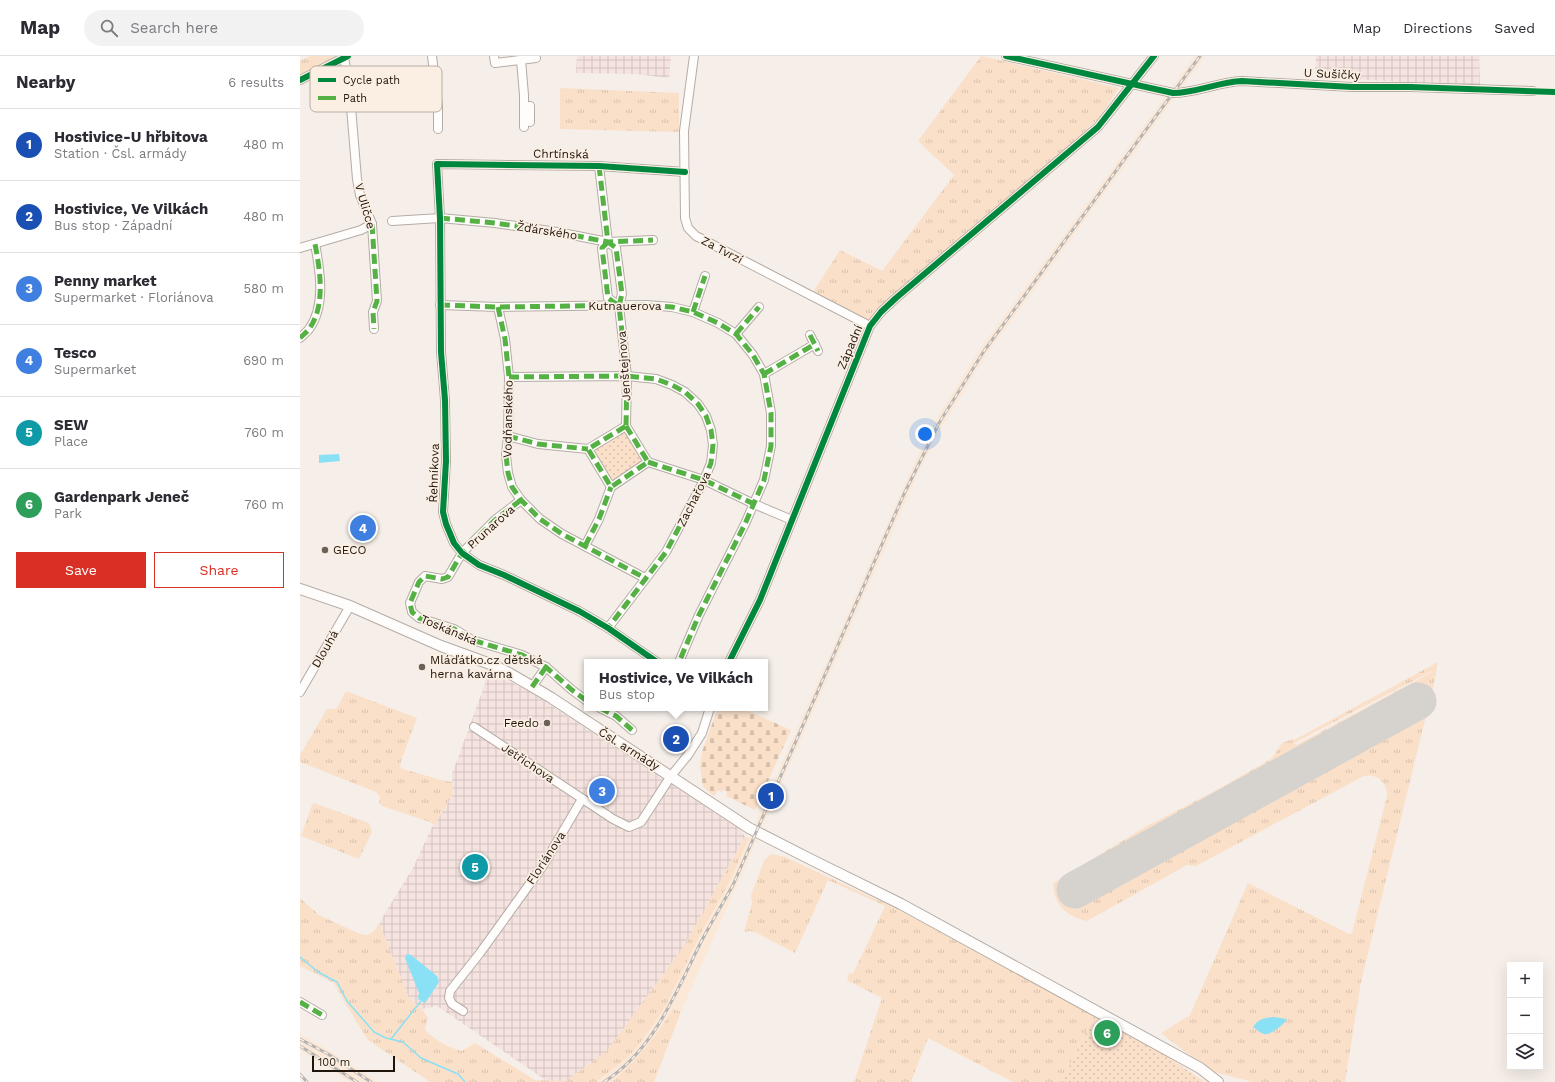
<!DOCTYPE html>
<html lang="en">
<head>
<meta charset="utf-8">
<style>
  :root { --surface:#fff; --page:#f2f2f3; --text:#2b2b33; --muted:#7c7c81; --line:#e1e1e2; --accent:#d93025 }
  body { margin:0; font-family:"Work Sans",sans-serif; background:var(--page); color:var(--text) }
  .controls { position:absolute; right:12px; bottom:12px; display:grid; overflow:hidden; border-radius:0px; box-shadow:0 4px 16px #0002 }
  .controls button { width:36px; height:36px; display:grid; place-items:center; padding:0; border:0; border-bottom:1px solid var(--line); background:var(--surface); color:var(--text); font:20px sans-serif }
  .scale { position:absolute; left:12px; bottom:10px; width:83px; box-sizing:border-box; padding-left:4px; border:2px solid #1f150b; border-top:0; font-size:11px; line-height:14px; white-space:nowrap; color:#1f150b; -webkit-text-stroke:3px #fbefe4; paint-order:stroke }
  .you { position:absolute; left:625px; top:378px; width:14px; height:14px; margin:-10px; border:3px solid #fff; border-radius:50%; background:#1a73e8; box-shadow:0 0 0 6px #1a73e833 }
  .badge { display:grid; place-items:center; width:26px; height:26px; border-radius:50%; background:var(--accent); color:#fff; font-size:13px; font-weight:700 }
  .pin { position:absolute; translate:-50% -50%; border:2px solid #fff; box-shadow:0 1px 4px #0006 }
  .popup { position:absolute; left:284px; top:603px; width:184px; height:52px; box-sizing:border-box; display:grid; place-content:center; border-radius:0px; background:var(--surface); filter:drop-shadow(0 1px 3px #0005); font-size:13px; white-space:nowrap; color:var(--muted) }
  .popup b { font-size:15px; color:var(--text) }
  .popup::after { content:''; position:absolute; left:50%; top:100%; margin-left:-8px; border:8px solid transparent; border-top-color:var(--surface) }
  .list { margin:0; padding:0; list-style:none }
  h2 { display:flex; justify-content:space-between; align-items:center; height:52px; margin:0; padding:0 16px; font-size:17px }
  h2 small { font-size:13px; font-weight:400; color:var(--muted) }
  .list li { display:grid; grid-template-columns:26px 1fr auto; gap:12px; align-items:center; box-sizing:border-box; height:72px; padding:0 16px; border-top:1px solid var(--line) }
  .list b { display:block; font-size:15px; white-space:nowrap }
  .list p { margin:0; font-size:13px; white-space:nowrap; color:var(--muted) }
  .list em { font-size:13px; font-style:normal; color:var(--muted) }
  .actions { display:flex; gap:8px; padding:12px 16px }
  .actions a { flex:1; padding:9px 0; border:1px solid var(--accent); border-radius:0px; text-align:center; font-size:14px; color:var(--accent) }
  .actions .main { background:var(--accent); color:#fff }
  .icon { flex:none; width:22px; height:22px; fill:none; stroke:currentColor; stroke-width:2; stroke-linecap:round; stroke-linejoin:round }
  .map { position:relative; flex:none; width:1255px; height:1026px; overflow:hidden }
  header { display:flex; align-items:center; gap:24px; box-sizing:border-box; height:56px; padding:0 20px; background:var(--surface); border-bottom:1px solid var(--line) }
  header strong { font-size:19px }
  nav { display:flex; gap:22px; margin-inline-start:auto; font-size:14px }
  .search { width:280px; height:36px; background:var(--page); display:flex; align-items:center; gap:10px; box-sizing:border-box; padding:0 14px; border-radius:22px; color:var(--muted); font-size:15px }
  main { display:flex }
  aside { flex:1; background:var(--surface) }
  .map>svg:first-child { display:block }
</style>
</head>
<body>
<header>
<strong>Map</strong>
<div class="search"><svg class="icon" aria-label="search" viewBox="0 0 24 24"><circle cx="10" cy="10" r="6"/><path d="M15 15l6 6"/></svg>Search here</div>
<nav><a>Map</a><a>Directions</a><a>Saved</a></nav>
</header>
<main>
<aside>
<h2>Nearby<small>6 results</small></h2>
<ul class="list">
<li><span class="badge" style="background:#1a4fb4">1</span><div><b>Hostivice-U hřbitova</b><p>Station · Čsl. armády</p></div><em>480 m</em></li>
<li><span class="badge" style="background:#1a4fb4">2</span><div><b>Hostivice, Ve Vilkách</b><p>Bus stop · Západní</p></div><em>480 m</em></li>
<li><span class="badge" style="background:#3f7fe0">3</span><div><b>Penny market</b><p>Supermarket · Floriánova</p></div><em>580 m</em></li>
<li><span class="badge" style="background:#3f7fe0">4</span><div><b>Tesco</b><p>Supermarket</p></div><em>690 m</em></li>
<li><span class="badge" style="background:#0f9aa8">5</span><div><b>SEW</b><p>Place</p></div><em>760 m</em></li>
<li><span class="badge" style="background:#2e9e5b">6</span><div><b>Gardenpark Jeneč</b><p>Park</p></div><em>760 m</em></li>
</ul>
<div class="actions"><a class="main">Save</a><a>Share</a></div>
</aside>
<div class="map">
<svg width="1255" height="1026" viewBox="0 0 1255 1026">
  <defs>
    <pattern id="industrial-grid" width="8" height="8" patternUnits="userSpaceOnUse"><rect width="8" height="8" fill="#f5e3e0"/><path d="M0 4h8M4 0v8" fill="none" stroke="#d2c2bf"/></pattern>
    <pattern id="grass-tufts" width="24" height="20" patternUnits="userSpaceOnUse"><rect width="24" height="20" fill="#fae0c9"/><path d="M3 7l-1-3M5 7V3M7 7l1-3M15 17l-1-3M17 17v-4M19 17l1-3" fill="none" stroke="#d6bfab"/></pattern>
    <pattern id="cemetery-stones" width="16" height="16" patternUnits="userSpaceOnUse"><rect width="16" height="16" fill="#fae0c9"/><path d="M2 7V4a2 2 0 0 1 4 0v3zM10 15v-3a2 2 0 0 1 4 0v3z" fill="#d6bfab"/></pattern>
    <pattern id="park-dots" width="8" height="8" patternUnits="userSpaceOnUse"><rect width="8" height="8" fill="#fae0c9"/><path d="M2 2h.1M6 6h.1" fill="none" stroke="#d6bfab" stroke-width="1.8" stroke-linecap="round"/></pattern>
  </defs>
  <rect width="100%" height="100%" fill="#f6efe9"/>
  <!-- built -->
  <g fill="#fbe8d7">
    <polygon points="895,0 905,0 687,298 643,369 619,415 381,956 374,953 354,983 343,997 321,1018 311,1026 296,1026 328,1001 337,991 356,965 366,949 401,877 429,827 612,412 635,365 680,293"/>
    <polygon points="0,978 30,995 78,1026 50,1026 0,994"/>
  </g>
  <!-- industrial -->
  <g fill="url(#industrial-grid)">
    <polygon points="277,0 371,0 369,22 335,18 276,17"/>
    <polygon points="1016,0 1179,0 1180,30 1015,21"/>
    <polygon points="185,618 205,623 232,637 441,774 445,781 384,890 307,995 266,1025 247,1025 137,950 122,953 109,942 79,867 113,812 131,773 153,739 152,718 185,628"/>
  </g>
  <!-- grass -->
  <g fill="url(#grass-tufts)" fill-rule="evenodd">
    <polygon points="10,0 36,0 0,19 0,5"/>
    <polygon points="681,0 819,32 799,62 770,90 584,248 569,265 513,236 540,194 582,215 654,119 618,85"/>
    <polygon points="260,32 379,37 379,76 260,73"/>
    <path d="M1138 606 1135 623 1061 926 1045 1026H953L910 1015 861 977 890 959 948 827 1049 878 1052 877 1087 740C1088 727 1077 717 1064 720L896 810 887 809 787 865C767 861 753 848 753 827L845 771 911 737 971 703 983 686 996 683ZM1132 615V616L996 689 994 687Z"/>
    <polygon points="46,635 117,662 101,705 100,711 103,713 141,724 152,726 153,739 134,769 130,766 82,750 79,748 80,741 76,736 0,706 0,699 27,653 36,653"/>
    <polygon points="14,747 69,767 72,776 59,803 1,780 12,749"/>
    <path d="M445 781 449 782 429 827 401 877 366 949 356 965 337 991 328 1001 296 1026H130L68 984 48 952 34 927 0 910V842L19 859 60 878 68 879 74 875 79 867 109 942 121 952 128 961 125 974C135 984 149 992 162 995L175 987 235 1024 266 1025 307 995 384 890Z"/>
    <polygon points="471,798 485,801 593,851 795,959 761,1026 713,1026 628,982 611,1026 554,1026 582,942 548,925 547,923 549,917 553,918 585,850 528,824 495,897 455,876 450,875 444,876 452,847 451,839 465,803"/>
    <path d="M373 953 381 956 354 1026H311C337 1005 356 981 373 953Z"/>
  </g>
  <!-- cemetery -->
  <polygon fill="url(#cemetery-stones)" points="418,652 442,652 491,674 455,754 426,740 427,736 424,734 421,736 418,734 414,740 403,731 400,711 402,696"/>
  <!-- park -->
  <g fill="url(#park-dots)">
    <polygon points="324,376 327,378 344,406 316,424 310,422 294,395 296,392 321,377"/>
    <polygon points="795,959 859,995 905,1026 761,1026"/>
  </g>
  <!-- water -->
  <g fill="#8ae0f5">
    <polygon points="39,398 40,405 19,407 19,399"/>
    <polygon points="107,898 111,899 137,920 139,926 125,947 118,943 119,937 105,902"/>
    <path d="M974 961 987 963C985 968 969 980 964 978 960 977 956 973 953 971 959 962 965 962 974 961Z"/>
  </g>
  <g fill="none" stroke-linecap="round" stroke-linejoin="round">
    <!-- stream -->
    <g stroke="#8ae0f5" stroke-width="1.5">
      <polyline points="0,901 18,916 37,926 47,945 74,976 86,982 103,986 121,1002 158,1018 165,1026"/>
      <polyline points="91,983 121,945"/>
    </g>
    <!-- runway -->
    <polyline stroke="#d6d2ce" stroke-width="37" points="775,834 1118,645"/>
    <defs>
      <g id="minor">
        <polyline points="132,0 138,50 138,73"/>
        <polyline points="194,0 195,7 236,2"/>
        <polyline points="394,0 384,75 385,162 388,172 396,180 570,270"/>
        <path d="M706 0 873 37C896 37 918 26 942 25L1052 31H1110L1233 35"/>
        <polyline points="44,2 49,27 57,123 60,139 72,168 77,245 73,256 74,273"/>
        <polyline points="221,4 224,39 224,71"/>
        <polyline points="0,24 47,0"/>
        <polyline points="230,50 230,66"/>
        <polyline points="299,110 308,186 316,192 322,238 319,250 327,320 326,370"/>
        <polyline points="92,165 140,162 195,167 257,176 308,186 353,184"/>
        <polyline points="308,186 302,192 308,242 319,250"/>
        <polyline points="0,192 61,174 72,168"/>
        <polyline points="140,249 198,251 346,249 372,251 393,256 418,267 436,278 453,299 464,318 471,357 471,390 464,424 445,468 399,559 379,606"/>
        <polyline points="198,251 205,283 209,321 208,380 206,399 208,417 212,431 221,444 240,463 262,478 345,522"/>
        <polyline points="393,256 405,220"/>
        <polyline points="436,278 459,251"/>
        <polyline points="510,279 518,295"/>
        <path d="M0 282C3 279 7 276 9 273 26 250 20 214 15 188"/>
        <polyline points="464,318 515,288"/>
        <polyline points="209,321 327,320 356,323 372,329 385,336 398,348 406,360 411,374 413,389 411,407 404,424 366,496 308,572"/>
        <polygon points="326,370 348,406 311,431 288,393"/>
        <polyline points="208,380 238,388 288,393"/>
        <polyline points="348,406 404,424 454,448 492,464"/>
        <polyline points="221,444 195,464 162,497 148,521 142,523 125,520 119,526 110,547 112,556 119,562 154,573 172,584 222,599 246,611 272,634 287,645"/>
        <polyline points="285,490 299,463 311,431"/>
        <polyline points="357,606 308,572 279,555 204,519 179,509 162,497 154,487 146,468 143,456 146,405 145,344 141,296 140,162 137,108 299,110 385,116"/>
        <polyline points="429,606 460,544 570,270 581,256 596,242 798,71 854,0"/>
        <polyline points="232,631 246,611"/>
        <polyline points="0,636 50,550"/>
        <polyline points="300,652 316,660 332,674"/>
        <polyline points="174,671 313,763 329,771 341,766 371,720 388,699 402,677 410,652"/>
        <polyline points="0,946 22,959"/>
        <polyline points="163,955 152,948 149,942 150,935 180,897 244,808 282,743"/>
      </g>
      <polyline id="major" points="0,533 50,550 141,590 193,609 209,617 250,641 449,772 512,804 601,848 900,1012 918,1026"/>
    </defs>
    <!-- minor casing -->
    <use href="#minor" stroke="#b5aca5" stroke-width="10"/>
    <!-- major casing -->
    <use href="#major" stroke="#b5aca5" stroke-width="12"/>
    <!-- minor -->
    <use href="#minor" stroke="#fefdfc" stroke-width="8"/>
    <!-- major -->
    <use href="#major" stroke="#fefdfc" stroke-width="10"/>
    <defs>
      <g id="rail">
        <polyline points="0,983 28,998 71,1026"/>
        <polyline points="0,990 57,1026"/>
        <polyline points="0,1018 7,1026"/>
        <path d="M304 1026C354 994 375 938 400 888 410 868 422 849 433 829L604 438 639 367 684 295 900 0"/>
      </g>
    </defs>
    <!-- rail casing -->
    <use href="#rail" stroke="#b6b4b3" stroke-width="3"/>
    <!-- rail -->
    <use href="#rail" stroke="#fbefe4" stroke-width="1.5" stroke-dasharray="4.5" stroke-linecap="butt"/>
    <!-- quiet -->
    <g stroke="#55b144" stroke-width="5" stroke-dasharray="10 5" stroke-linecap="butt">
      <polyline points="299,110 308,186 316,192 322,238 319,250 327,320 326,370"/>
      <polyline points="140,162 195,167 257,176 308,186 353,184"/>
      <polyline points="72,168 77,245 73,256 74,273"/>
      <polyline points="308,186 302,192 308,242 319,250"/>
      <polyline points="140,249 198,251 346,249 372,251 393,256 418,267 436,278 453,299 464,318 471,357 471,390 464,424 445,468 399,559 379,606"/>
      <polyline points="198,251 205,283 209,321 208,380 206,399 208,417 212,431 221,444 240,463 262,478 345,522"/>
      <polyline points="393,256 405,220"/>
      <polyline points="436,278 459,251"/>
      <polyline points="510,279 518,295"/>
      <path d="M0 282C3 279 7 276 9 273 26 250 20 214 15 188"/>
      <polyline points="464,318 515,288"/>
      <polyline points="209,321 327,320 356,323 372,329 385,336 398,348 406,360 411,374 413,389 411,407 404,424 366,496 308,572"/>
      <polygon points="326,370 348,406 311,431 288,393"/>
      <polyline points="208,380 238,388 288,393"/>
      <polyline points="348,406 404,424 454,448"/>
      <polyline points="221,444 195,464 162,497 148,521 142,523 125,520 119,526 110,547 112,556 119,562 154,573 172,584 222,599 246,611 272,634 287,645"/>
      <polyline points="285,490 299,463 311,431"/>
      <polyline points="232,631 246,611"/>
      <polyline points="300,652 316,660 332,674"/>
      <polyline points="0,946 22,959"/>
    </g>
    <defs>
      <g id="cycleway">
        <path d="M706 0 873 37C896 37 918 26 942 25L1052 31H1110L1255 36"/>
        <polyline points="0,24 48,0"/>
        <polyline points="357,606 308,572 279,555 204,519 179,509 162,497 154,487 146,468 143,456 146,405 145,344 141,296 140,162 137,108 299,110 385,116"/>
        <polyline points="429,606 460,544 570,270 581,256 596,242 798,71 854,0"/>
      </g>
    </defs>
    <!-- cycleway casing -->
    <use href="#cycleway" stroke="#fbefe4" stroke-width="8"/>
    <!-- cycleway -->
    <use href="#cycleway" stroke="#00873e" stroke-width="6"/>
  </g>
  <!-- markers -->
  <g fill="#6a6159" stroke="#fbefe4" stroke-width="1.5">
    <circle cx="25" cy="494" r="4"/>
    <circle cx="122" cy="611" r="4"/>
    <circle cx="247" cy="667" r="4"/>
  </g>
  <g text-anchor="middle" stroke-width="3.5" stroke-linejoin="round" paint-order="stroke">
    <!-- street labels -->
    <g font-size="12" fill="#1f150b" stroke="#fbefe4">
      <text transform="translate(1032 18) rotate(3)" y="4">U Sušičky</text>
      <text transform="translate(261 98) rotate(1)" y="4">Chrtínská</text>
      <text transform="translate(65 150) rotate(74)" y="4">V Uličce</text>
      <text transform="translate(247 175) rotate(9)" y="4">Žďárského</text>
      <text transform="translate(422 194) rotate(28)" y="4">Za Tvrzí</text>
      <text x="325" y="254">Kutnauerova</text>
      <text transform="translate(550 291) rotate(-67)" y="4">Západní</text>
      <text transform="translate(324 310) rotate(-94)" y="4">Jenštejnova</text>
      <text transform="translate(208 363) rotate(-89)" y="4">Vodňanského</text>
      <text transform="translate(134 417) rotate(-88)" y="4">Řehníkova</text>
      <text transform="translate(394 443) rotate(-63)" y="4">Zachařova</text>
      <text transform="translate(191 471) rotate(-42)" y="4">Prunarova</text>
      <text transform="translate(149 574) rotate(23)" y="4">Toskánská</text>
      <text transform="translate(25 593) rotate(-60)" y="4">Dlouhá</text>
      <text transform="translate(329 693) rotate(32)" y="4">Čsl. armády</text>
      <text transform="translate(228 707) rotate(34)" y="4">Jetřichova</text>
      <text transform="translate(246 802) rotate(-57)" y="4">Floriánova</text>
    </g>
    <!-- poi labels -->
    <g font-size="12" fill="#1f150b" stroke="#fbefe4" text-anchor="start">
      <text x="33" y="498">GECO</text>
      <text x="130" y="608">Mláďátko.cz dětská<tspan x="130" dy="14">herna kavárna</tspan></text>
      <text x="239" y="671" text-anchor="end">Feedo</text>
    </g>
  </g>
  <!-- legend -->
  <rect x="10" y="10" width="132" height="46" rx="6" fill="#fbefe4" stroke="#b9aea3" stroke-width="1"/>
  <rect x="18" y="22" width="18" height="4" fill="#00873e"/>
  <rect x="18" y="40" width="18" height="4" fill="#55b144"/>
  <g font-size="11" fill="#1f150b">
    <text x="43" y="28">Cycle path</text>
    <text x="43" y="46">Path</text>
  </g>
</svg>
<div class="controls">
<button>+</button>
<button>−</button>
<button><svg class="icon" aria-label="layers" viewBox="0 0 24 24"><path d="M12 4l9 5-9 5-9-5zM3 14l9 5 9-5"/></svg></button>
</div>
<div class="scale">100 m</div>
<div class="you"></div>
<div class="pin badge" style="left:471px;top:740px;background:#1a4fb4">1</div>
<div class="pin badge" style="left:376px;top:683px;background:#1a4fb4">2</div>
<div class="popup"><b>Hostivice, Ve Vilkách</b>Bus stop</div>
<div class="pin badge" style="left:302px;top:735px;background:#3f7fe0">3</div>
<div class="pin badge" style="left:63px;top:472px;background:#3f7fe0">4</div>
<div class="pin badge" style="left:175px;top:811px;background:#0f9aa8">5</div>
<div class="pin badge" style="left:807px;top:977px;background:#2e9e5b">6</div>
</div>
</main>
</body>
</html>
